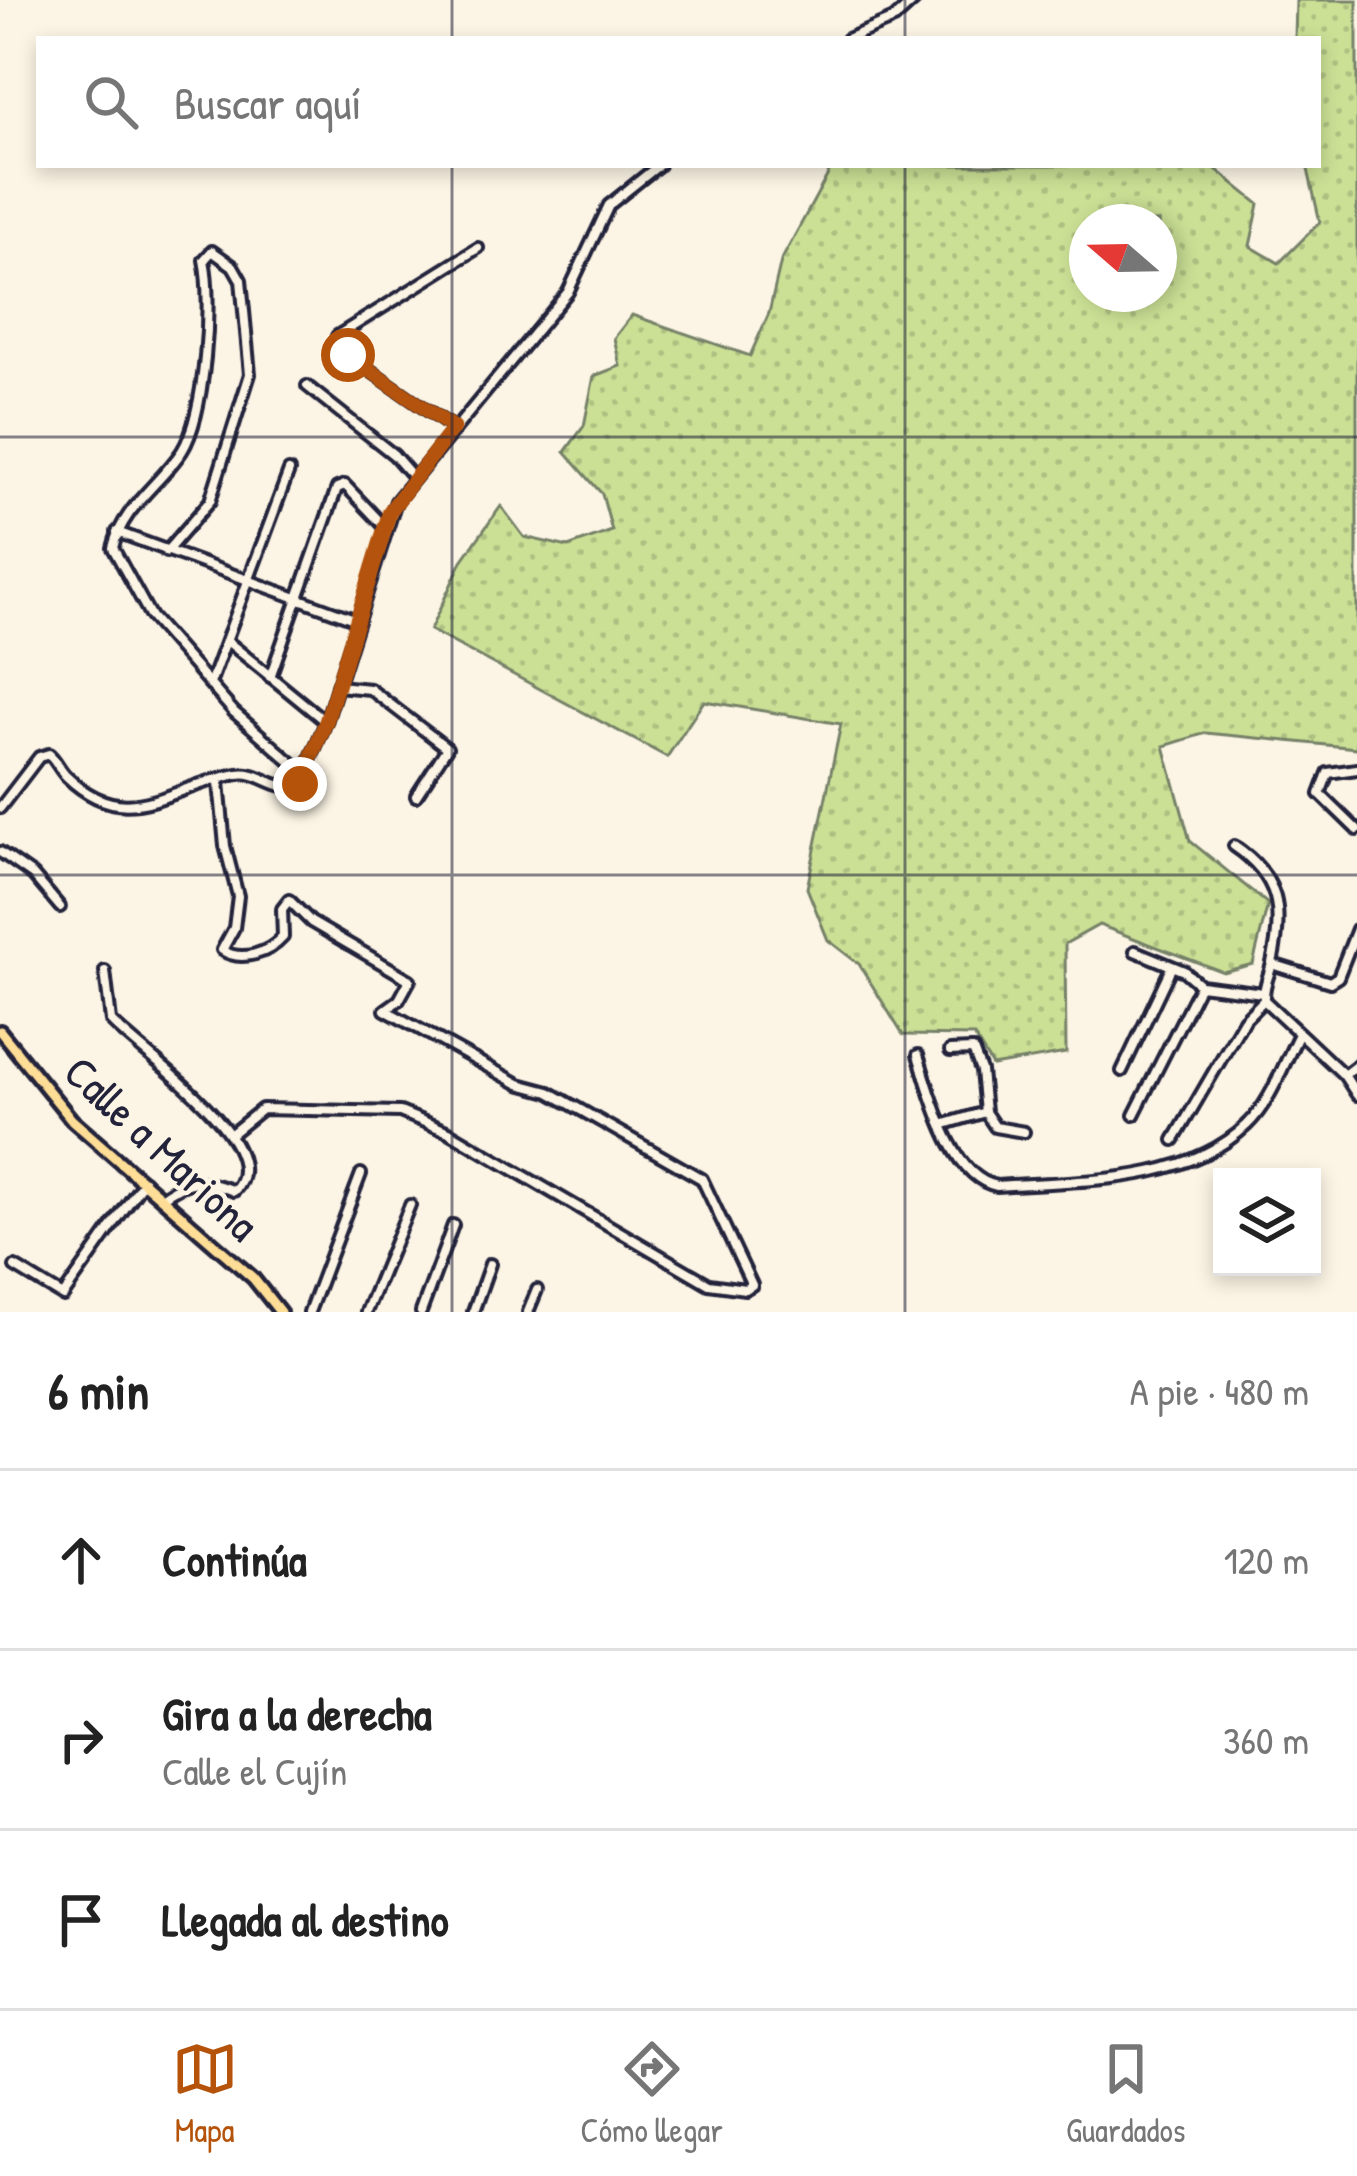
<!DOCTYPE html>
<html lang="es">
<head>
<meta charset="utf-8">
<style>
  :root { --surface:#fff; --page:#f6f6f6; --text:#222; --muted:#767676; --line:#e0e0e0; --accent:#b45309 }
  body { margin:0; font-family:"Patrick Hand",sans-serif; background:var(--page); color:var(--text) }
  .controls { position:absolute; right:36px; bottom:36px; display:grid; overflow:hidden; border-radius:0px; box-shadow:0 6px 18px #0003 }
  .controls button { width:108px; height:108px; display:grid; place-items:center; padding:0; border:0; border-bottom:3px solid var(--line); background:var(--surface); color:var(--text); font:60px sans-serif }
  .compass { position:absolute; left:1069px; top:204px; width:108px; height:108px; border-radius:50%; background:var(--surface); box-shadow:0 6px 18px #0003; rotate:290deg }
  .stop { position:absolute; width:36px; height:36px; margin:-27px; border:9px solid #b45309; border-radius:50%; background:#fff }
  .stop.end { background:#b45309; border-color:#fff; box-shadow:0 3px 12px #0008 }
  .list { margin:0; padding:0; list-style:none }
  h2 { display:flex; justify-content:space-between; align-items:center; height:156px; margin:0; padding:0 48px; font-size:51px }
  h2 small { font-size:39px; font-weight:400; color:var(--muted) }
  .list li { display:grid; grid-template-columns:78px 1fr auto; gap:36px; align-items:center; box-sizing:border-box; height:180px; padding:0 48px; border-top:3px solid var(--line) }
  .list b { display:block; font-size:45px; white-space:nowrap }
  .list p { margin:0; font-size:39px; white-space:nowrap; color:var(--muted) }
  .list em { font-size:39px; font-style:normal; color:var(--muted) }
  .icon { flex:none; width:66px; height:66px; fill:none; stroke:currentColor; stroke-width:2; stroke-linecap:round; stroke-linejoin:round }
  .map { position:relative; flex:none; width:1357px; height:1312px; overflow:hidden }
  .search { position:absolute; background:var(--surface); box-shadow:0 6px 18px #0003; left:36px; right:36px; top:36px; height:132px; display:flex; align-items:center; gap:30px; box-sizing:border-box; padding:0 42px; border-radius:0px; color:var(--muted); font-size:45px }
  .sheet { height:696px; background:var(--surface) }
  nav { display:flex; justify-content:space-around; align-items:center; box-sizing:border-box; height:168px; border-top:3px solid var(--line); background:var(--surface); font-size:33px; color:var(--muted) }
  nav a { display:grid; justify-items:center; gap:6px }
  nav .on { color:var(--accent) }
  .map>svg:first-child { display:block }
</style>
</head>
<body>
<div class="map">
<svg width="1357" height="1312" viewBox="0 0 1357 1312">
  <defs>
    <pattern id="grass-dots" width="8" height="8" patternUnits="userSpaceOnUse" patternTransform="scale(3)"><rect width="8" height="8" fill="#cbe095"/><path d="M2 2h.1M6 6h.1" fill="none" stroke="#aec081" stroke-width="1.8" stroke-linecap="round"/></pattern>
  </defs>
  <rect width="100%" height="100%" fill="#fcf5e5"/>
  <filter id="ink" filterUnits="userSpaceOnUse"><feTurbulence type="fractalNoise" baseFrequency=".00833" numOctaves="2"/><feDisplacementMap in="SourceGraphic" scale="24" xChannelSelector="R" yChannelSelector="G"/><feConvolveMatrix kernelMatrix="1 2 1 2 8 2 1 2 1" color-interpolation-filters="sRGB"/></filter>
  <g filter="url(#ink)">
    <!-- grass -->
    <path fill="url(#grass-dots)" stroke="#768168" stroke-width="3" fill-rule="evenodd" d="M1296 0H1357V748L1206 733 1164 746 1190 841 1268 904 1253 964 1223 972 1099 925 1065 944 1066 1053 992 1066 974 1036 903 1035 859 964 828 940 807 888 841 724 704 701 667 757 430 630 462 561 501 506 524 537 568 547 612 531 602 494 565 452 584 426 594 376 620 366 614 338 632 315 750 356 769 313 781 261 833 165H1211L1259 204 1250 246 1279 263 1320 222 1307 165H1318V39H1295ZM1087 222H1159V294H1087Z"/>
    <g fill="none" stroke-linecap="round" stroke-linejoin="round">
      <defs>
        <g id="minor">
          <polyline points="847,39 894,19 915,0"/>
          <polyline points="307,386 394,455 414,478"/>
          <polyline points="453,428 348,355 337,336 478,248"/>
          <polyline points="117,532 354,619"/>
          <path d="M166 552 210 501 250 374 241 280 233 266 212 251 204 260C213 301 205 415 182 451 160 484 122 508 113 548L151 617 234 712 306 775"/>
          <polyline points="227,641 326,722"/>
          <polyline points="270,677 337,488 345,485 385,527"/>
          <polyline points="211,681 289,471"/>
          <polyline points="337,686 370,689 447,748 416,796"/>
          <polyline points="1357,769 1328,773 1320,794 1357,830"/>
          <path d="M219 782 225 846 238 896 234 928 222 950C241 963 269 953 283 937L282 909 289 900 311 922 410 980 399 1000 385 1010 519 1084 549 1092 702 1179 752 1285 745 1289 709 1284 449 1132 400 1112 262 1109 231 1134"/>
          <path d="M0 808 39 757 49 754C56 760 59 769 66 776 128 836 170 785 238 774 261 770 276 794 300 784L326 722 396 501 568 292 609 205 659 165"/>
          <path d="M1234 846C1280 877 1284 910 1272 963 1269 977 1263 985 1264 1000L1344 1075 1357 1095"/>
          <polyline points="0,852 33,875 60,907"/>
          <polyline points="1135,951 1184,971 1200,985 1263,993"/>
          <polyline points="1272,964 1330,982 1338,977 1357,929"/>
          <path d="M105 971 111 1021C139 1052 280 1146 234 1191 203 1179 190 1177 163 1197"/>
          <polyline points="950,1051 973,1050 981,1071 985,1112"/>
          <path d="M918 1055C931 1094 950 1177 997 1186 1078 1180 1185 1185 1247 1125 1271 1102 1283 1065 1298 1036"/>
          <polyline points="1122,1071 1171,968"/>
          <polyline points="1344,1075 1357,1065"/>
          <polyline points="1134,1115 1200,985"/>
          <polyline points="945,1124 985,1112 995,1127 1024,1132"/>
          <polyline points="1174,1140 1244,1020 1264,1000"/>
          <polyline points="15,1267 63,1296 144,1181"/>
          <polyline points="309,1312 361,1174"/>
          <polyline points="366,1312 410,1205"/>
          <polyline points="421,1312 453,1225"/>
          <polyline points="473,1312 490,1264"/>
          <polyline points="528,1312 537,1290"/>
        </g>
        <polyline id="major" points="0,1031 72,1120 253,1278 280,1312"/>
      </defs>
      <!-- minor casing -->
      <use href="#minor" stroke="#22223b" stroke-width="16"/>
      <!-- major casing -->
      <use href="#major" stroke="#22223b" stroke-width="18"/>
      <!-- minor -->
      <use href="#minor" stroke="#fcf5e5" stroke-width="8"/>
      <!-- major -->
      <use href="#major" stroke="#fedd96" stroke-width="9"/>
    </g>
  </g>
  <g fill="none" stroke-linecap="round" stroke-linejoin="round" filter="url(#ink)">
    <!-- route -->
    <polyline stroke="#b45309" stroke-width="15" points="300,784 326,722 390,511 453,428 348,355"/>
  </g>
  <!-- grid -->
  <path fill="none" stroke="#22223b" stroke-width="3" stroke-opacity="0.55" d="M452 0V39M905 0V39M452 165V1312M905 165V1312M0 437H1357M0 875H1357"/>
  <g text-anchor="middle" stroke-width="9" stroke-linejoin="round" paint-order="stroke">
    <!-- street labels -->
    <g font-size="45" fill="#22223b" stroke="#fcf5e5">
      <text transform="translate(162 1148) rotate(43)" y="16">Calle a Mariona</text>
    </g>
  </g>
</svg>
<div class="controls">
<button><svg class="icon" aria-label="layers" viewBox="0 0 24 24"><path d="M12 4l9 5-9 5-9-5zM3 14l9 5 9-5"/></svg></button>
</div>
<svg class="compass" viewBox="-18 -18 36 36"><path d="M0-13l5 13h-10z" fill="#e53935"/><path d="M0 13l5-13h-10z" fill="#767676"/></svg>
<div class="stop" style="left:348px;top:355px"></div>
<div class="stop end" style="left:300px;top:784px"></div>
<div class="search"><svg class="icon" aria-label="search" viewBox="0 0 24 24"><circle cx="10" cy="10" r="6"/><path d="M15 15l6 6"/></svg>Buscar aquí</div>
</div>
<section class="sheet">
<h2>6 min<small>A pie · 480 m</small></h2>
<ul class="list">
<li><svg class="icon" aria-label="ahead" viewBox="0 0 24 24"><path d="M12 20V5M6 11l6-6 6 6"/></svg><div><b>Continúa</b></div><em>120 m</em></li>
<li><svg class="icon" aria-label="right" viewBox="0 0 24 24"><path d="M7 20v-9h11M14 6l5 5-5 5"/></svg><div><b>Gira a la derecha</b><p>Calle el Cujín</p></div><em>360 m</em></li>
<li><svg class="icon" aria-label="arrive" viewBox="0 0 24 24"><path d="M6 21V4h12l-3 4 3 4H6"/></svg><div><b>Llegada al destino</b></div></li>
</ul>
</section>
<nav>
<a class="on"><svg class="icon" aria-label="map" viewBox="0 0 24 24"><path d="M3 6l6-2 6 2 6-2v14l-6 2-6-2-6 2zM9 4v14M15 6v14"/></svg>Mapa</a>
<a><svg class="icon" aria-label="directions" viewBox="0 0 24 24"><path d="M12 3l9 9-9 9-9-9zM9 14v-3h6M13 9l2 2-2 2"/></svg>Cómo llegar</a>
<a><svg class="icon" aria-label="saved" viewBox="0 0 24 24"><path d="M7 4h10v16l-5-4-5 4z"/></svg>Guardados</a>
</nav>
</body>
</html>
